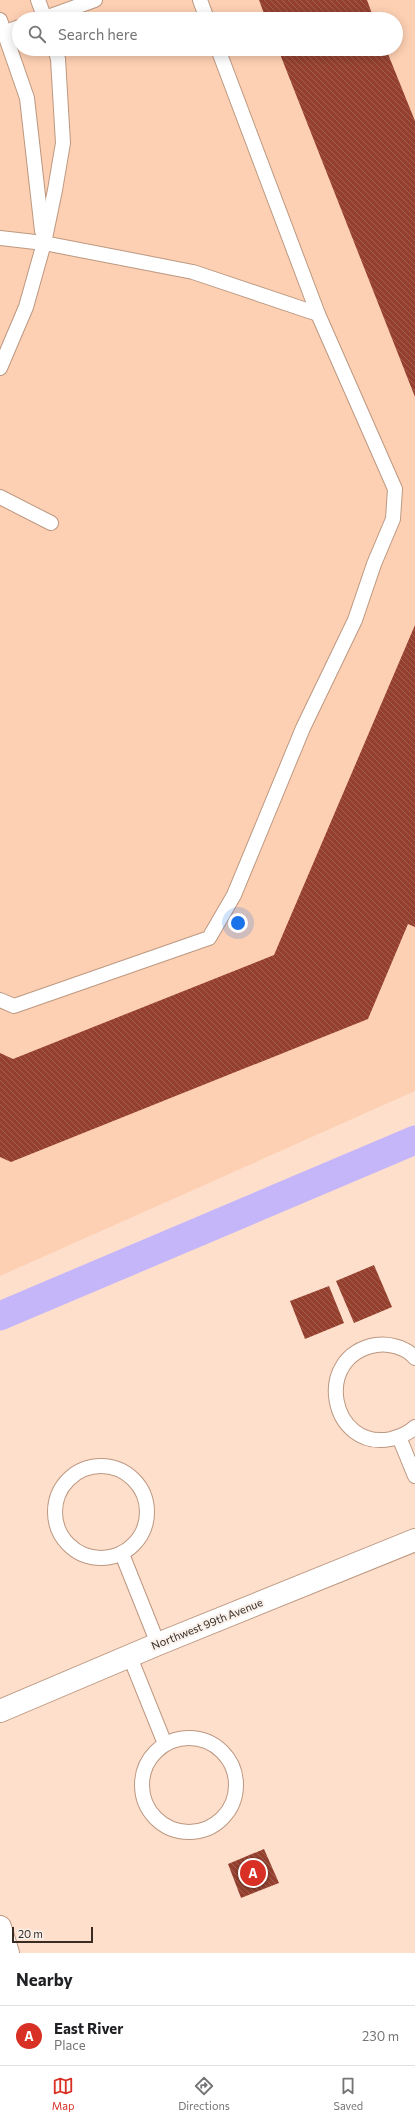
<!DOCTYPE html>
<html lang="en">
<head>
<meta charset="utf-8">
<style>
  :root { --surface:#fff; --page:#f6f6f6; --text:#202124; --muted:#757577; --line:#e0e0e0; --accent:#d93025 }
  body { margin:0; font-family:Commissioner,sans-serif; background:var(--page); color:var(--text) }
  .scale { position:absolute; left:12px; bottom:10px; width:81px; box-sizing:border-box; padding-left:4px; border:2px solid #392b22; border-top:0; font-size:11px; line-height:14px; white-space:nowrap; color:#392b22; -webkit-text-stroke:3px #f9f1ec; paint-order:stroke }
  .you { position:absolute; left:238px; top:923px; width:14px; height:14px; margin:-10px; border:3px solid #fff; border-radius:50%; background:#1a73e8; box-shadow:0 0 0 6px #1a73e833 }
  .badge { display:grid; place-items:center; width:26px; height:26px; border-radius:50%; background:var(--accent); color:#fff; font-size:13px; font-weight:700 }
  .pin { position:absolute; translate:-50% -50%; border:2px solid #fff; box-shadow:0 1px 4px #0006 }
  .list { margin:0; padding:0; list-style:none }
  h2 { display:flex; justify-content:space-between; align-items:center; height:52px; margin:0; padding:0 16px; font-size:17px }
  h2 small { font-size:13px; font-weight:400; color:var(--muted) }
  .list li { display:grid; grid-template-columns:26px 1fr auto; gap:12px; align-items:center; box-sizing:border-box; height:60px; padding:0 16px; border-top:1px solid var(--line) }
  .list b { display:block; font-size:15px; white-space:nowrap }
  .list p { margin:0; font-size:13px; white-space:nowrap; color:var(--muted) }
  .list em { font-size:13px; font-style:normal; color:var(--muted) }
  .icon { flex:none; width:22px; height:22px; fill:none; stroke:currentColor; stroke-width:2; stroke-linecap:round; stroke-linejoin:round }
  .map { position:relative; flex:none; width:415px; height:1953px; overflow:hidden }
  .search { position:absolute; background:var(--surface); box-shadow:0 2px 10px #0003; left:12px; right:12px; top:12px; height:44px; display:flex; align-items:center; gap:10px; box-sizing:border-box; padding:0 14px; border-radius:22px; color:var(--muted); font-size:15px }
  .sheet { height:112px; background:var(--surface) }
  nav { display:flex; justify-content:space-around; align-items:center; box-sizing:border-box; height:56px; border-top:1px solid var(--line); background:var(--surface); font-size:11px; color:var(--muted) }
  nav a { display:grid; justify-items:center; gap:2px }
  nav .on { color:var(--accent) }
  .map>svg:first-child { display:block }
</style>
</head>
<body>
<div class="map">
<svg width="415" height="1953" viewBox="0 0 415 1953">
  <defs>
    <pattern id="building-back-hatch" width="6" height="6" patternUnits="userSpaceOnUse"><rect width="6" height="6" fill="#95402e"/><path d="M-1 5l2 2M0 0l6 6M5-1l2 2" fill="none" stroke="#a16052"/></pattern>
  </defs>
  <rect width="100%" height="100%" fill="#fedfcc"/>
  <!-- built -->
  <path fill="#fdd0b3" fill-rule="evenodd" d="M0 0H415V1091L0 1276ZM19 19H396V49H19Z"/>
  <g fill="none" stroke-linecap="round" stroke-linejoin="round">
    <!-- canal -->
    <polyline stroke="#c4b6f9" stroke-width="29" points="0,1316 415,1140"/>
  </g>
  <!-- building -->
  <g fill="url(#building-back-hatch)">
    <polygon points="259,0 367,0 374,19 266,19"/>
    <polygon points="278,49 386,49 415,121 415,397"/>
    <polygon points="415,625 415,927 408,924 368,1019 11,1162 0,1157 0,1053 13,1059 274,955"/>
    <polygon points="374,1265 392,1307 354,1323 336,1281"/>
    <polygon points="329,1286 344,1323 305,1339 290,1301"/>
    <polygon points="264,1849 279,1883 241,1898 228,1864"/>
  </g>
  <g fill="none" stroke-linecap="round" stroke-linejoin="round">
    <defs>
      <g id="lane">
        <polyline points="38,0 45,19"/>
        <polyline points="200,0 207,19"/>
        <polyline points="42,19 95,0"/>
        <polyline points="0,20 27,98 42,231"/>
        <polyline points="5,32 19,27"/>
        <polyline points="218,49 318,314"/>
        <polyline points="0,238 44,243 193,272 318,314 395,489 393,519 374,564 355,620 303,728 234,895 209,938 14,1006 0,1000"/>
        <polyline points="0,368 26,307 44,243 55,190 63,143 58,59 55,49"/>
        <polyline points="0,497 51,523"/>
        <path d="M415 1358C406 1347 388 1343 376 1345 312 1356 330 1451 391 1439 399 1437 409 1433 415 1427"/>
        <polyline points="399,1437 415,1476"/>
        <circle cx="101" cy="1512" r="46"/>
        <polyline points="122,1554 158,1644"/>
        <polyline points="130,1657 165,1744"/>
        <circle cx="189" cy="1785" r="47"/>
      </g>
      <polyline id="street" points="0,1711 158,1644 415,1540"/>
      <polyline id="secondary" points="0,1927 8,1953"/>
    </defs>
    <!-- lane casing -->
    <use href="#lane" stroke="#bc9881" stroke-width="16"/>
    <!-- street casing -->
    <use href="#street" stroke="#bc9881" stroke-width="24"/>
    <!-- secondary casing -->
    <use href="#secondary" stroke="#bc9881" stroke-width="24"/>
    <!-- lane -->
    <use href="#lane" stroke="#fff" stroke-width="14"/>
    <!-- street -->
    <use href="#street" stroke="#fff" stroke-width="22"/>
    <!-- secondary -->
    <use href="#secondary" stroke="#fff" stroke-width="22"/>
  </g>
  <g text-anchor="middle" stroke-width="4" stroke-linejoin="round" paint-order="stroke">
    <!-- street labels -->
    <g font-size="11" fill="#392b22" stroke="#f9f1ec">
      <text transform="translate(207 1624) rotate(-22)" y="4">Northwest 99th Avenue</text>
    </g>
  </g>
</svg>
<div class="scale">20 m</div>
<div class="you"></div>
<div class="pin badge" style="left:253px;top:1873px">A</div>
<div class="search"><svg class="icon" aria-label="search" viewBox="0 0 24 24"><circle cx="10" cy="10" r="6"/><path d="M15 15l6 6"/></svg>Search here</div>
</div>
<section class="sheet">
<h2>Nearby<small></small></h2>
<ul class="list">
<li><span class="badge">A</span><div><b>East River</b><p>Place</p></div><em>230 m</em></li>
</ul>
</section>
<nav>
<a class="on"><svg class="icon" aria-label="map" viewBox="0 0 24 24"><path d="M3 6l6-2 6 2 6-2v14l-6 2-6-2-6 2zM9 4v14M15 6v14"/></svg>Map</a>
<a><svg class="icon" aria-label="directions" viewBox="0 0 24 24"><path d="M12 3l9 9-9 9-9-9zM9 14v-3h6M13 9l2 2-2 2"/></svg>Directions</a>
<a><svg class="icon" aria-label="saved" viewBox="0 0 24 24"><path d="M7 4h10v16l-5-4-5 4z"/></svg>Saved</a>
</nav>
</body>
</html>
